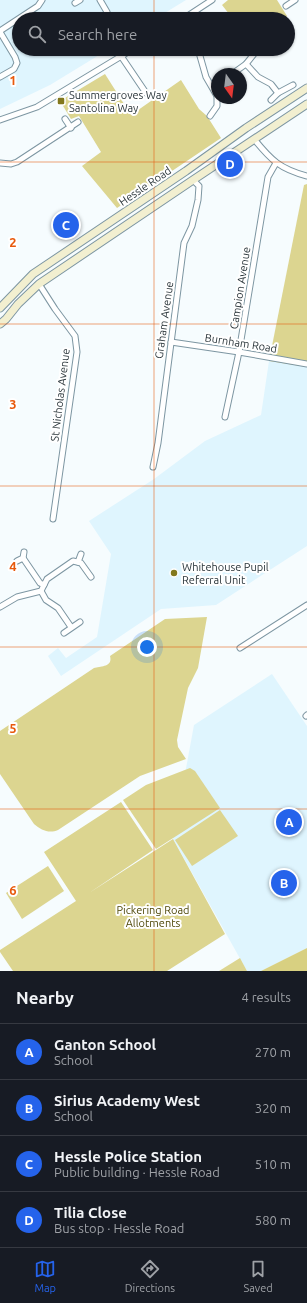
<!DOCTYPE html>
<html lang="en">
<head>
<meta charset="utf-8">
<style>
  :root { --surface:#171b24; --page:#20242c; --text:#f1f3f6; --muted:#9ea1a6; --line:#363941; --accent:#2563eb }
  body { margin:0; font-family:Ubuntu,sans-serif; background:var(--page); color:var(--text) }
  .compass { position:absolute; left:211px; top:68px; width:36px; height:36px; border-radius:50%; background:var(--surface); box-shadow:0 1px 3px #0004; rotate:166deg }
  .you { position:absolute; left:147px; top:647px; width:14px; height:14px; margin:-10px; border:3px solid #fff; border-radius:50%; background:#1a73e8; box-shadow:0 0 0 6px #1a73e833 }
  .badge { display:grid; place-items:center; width:26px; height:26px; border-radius:50%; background:var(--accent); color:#fff; font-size:13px; font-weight:700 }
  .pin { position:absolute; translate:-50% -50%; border:2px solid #fff; box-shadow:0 1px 4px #0006 }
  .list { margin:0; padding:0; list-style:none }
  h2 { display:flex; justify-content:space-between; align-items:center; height:52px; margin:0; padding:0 16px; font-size:17px }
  h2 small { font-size:13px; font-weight:400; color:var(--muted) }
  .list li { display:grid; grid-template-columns:26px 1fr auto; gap:12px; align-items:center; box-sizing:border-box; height:56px; padding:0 16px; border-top:1px solid var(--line) }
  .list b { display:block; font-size:15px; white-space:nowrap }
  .list p { margin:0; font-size:13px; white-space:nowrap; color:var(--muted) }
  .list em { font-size:13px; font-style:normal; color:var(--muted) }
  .icon { flex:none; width:22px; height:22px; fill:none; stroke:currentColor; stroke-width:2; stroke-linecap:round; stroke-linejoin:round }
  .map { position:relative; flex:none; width:307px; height:971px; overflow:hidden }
  .search { position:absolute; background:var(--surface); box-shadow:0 1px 3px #0004; left:12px; right:12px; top:12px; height:44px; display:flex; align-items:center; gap:10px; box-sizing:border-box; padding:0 14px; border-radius:22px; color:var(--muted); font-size:15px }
  .sheet { height:276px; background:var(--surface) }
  nav { display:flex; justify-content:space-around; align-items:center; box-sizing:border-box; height:56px; border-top:1px solid var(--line); background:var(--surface); font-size:11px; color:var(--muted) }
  nav a { display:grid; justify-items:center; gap:2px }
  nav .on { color:var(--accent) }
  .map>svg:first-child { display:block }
</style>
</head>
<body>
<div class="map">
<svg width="307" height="971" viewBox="0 0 307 971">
  <rect width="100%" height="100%" fill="#f6fcfe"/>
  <!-- built -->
  <g fill="#dff5fe">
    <polygon points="0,0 186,0 155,19 19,19 19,49 109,49 50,85 0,109"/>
    <polygon points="269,361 307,367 307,546 216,605 161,609 61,676 48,656 58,648 66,658 97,637 111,554 89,521 154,479 205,441 261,415"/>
    <polygon points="272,674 307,726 307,948 261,971 247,971 173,839 194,725"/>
  </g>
  <!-- green -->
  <g fill="#dcd590">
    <polygon points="228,0 277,0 287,16 284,19 233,19 222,5"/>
    <polygon points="105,74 131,115 181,80 199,109 207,116 221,138 117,208 82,166 101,152 79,116 71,119 60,101"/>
    <polygon points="307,184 307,367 269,361 304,185"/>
    <path d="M207 617 198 668 188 688 177 740 178 747 186 759 140 776 58 830C49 834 41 830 34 824L0 774V731L94 668C101 666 113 667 110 656L165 619Z"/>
    <polygon points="190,768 195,771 220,808 156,849 123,800 146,785"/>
    <polygon points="121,802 153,850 89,893 173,839 225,934 167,971 13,971 0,952 0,950 76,901 44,852"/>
    <polygon points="220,810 238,836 192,866 175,840"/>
    <polygon points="48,866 64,891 22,919 6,893"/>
    <polygon points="240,958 247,971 219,971"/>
  </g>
  <!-- forest -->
  <polygon fill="#d8d081" points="307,948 307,971 261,971"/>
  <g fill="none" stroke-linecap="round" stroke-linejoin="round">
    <defs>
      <g id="street">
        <polyline points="100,0 107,12"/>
        <polyline points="75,3 80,0"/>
        <polyline points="286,6 295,0"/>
        <polyline points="183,19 212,0"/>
        <polyline points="0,31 38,6 42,0"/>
        <polyline points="0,32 15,57 17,63 14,69 0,77"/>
        <polyline points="198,49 206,77 217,96"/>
        <polyline points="121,56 146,93"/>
        <polyline points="246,64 258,77 271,84 278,93"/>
        <polyline points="232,74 246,64 258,49"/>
        <polyline points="271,100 278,93 293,85"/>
        <polyline points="210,116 217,106 217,98"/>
        <polyline points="65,119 71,128"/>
        <polyline points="0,120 37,107 133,49"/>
        <path d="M254 139C271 160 280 169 307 176"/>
        <polyline points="0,163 11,164 17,162 78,122"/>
        <polyline points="39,284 55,309 75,336 77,352 53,519"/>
        <polyline points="171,342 239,352 307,364"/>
        <polyline points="225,417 239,352 268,177 276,163"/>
        <polyline points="153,467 158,443 184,243 192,226 198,200 199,186 193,180"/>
        <polyline points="23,558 40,583 44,585"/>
        <polyline points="17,561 23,558 24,552"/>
        <polyline points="78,562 81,554"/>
        <polyline points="41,591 46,600 58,608 71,627"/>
        <polyline points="0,607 17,597 41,591 47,579 73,561 81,563 91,577"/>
        <polyline points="64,633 80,622"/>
        <polyline points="240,648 307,605"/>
        <polyline points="306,716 307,715"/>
      </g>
      <g id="secondary">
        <polyline points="0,308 33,274 186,171 246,128 307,88"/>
        <polyline points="0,324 6,319 18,304 39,284 193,180 307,104"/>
      </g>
    </defs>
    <!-- street casing -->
    <use href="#street" stroke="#7d96a2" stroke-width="7"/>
    <!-- secondary casing -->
    <use href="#secondary" stroke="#7d96a2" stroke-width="9"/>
    <!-- street -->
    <use href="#street" stroke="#fff" stroke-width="5"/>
    <!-- secondary -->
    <use href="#secondary" stroke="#f2efd0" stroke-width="7"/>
  </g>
  <!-- grid -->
  <path fill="none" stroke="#e8590c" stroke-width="1" stroke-opacity="0.55" d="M154 0V19M154 49V971M0 162H307M0 324H307M0 486H307M0 647H307M0 809H307"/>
  <!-- markers -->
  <g fill="#82781d" stroke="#fff" stroke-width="1.5">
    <rect x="57" y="97" width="8" height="8" rx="2"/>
    <circle cx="174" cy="573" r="4"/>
  </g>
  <g text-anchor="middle" stroke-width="4" stroke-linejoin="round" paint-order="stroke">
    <!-- poi labels -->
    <g font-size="11" fill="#2a353a" stroke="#fff" text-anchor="start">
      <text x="69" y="99">Summergroves Way<tspan x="69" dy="13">Santolina Way</tspan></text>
      <text x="182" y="571">Whitehouse Pupil<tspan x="182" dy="13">Referral Unit</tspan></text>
    </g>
    <!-- street labels -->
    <g font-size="11" fill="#2a353a" stroke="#fff">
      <text transform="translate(145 186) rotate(-34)" y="4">Hessle Road</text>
      <text transform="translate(240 288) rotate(-81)" y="4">Campion Avenue</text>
      <text transform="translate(164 320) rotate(-82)" y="4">Graham Avenue</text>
      <text transform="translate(241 343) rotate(9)" y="4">Burnham Road</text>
      <text transform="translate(60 395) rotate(-83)" y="4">St Nicholas Avenue</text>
    </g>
    <!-- park labels -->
    <g font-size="11" fill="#4f4809" stroke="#fff">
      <text x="153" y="914">Pickering Road<tspan x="153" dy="13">Allotments</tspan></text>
    </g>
  </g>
  <g font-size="13" text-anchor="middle" font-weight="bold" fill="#e8590c" stroke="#fff" stroke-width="4" stroke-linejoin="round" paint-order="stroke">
    <text x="13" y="85">1</text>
    <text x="13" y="247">2</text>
    <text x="13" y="409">3</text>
    <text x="13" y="571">4</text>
    <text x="13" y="733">5</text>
    <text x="13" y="895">6</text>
  </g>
</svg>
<svg class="compass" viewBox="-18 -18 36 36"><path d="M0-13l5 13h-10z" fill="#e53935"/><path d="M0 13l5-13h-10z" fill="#9ea1a6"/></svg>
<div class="you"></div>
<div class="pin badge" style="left:289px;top:822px">A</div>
<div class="pin badge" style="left:284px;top:883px">B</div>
<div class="pin badge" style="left:66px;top:225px">C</div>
<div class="pin badge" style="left:230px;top:164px">D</div>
<div class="search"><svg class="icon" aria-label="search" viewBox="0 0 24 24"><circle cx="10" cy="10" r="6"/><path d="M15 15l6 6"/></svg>Search here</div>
</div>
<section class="sheet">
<h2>Nearby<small>4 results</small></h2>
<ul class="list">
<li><span class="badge">A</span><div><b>Ganton School</b><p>School</p></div><em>270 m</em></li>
<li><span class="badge">B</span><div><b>Sirius Academy West</b><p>School</p></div><em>320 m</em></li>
<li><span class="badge">C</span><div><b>Hessle Police Station</b><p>Public building · Hessle Road</p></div><em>510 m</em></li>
<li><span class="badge">D</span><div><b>Tilia Close</b><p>Bus stop · Hessle Road</p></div><em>580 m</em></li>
</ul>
</section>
<nav>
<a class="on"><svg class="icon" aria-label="map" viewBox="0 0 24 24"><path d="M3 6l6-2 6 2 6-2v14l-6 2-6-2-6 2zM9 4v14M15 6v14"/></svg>Map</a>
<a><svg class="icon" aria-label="directions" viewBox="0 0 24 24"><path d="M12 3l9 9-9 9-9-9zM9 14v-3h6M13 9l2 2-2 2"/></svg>Directions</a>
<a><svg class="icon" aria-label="saved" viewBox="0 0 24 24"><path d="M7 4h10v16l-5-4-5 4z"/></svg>Saved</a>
</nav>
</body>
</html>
